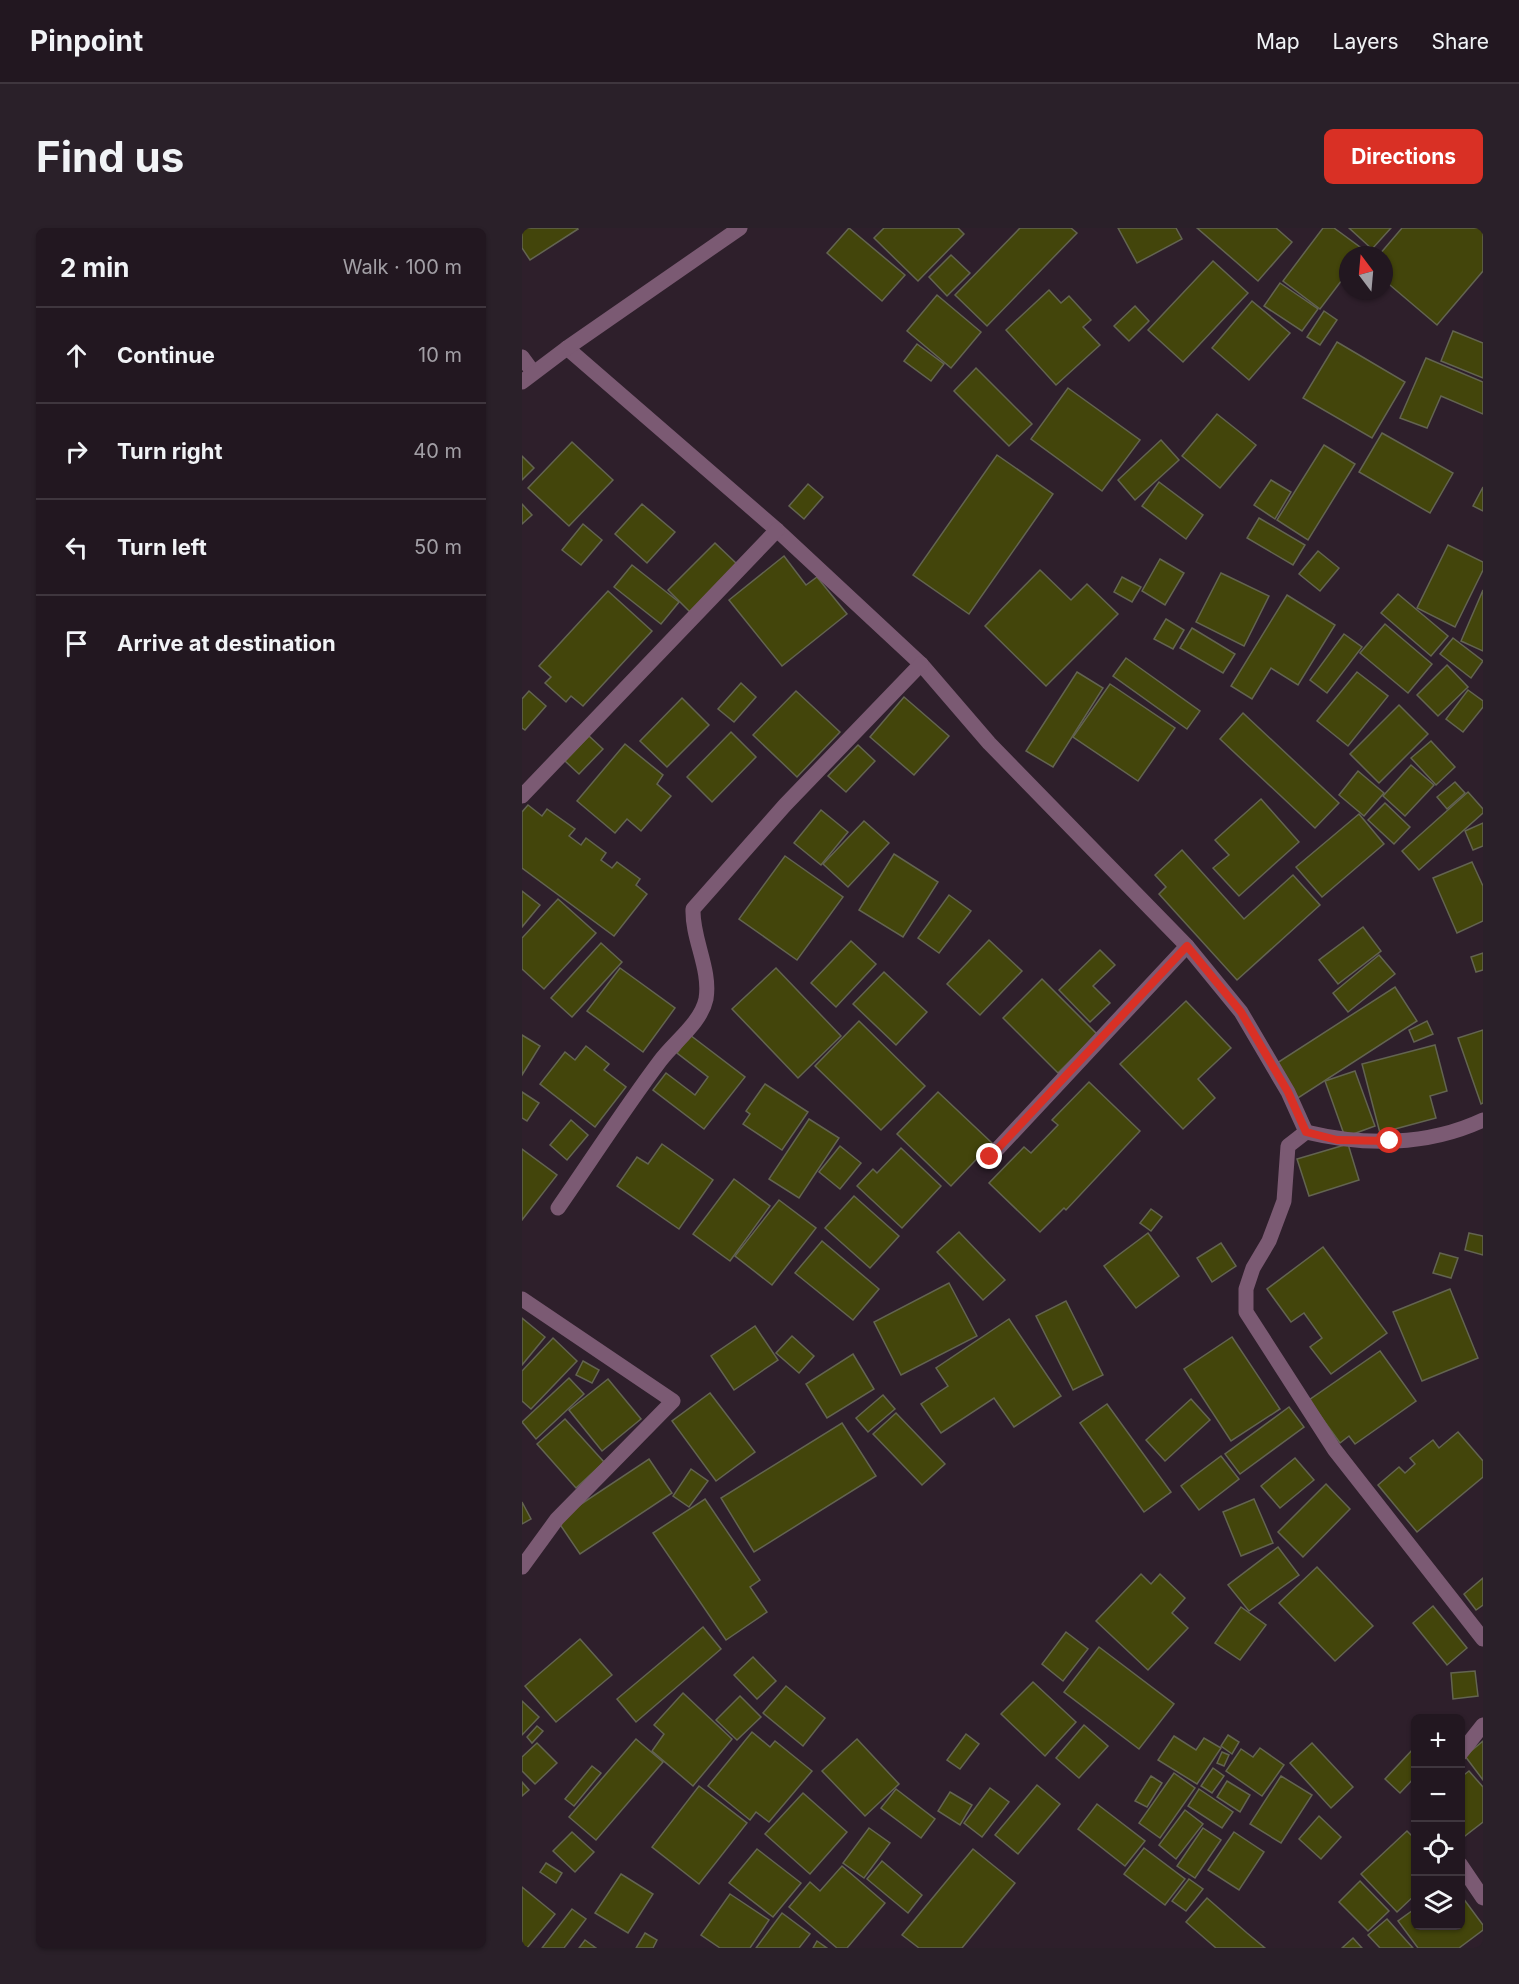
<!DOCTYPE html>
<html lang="en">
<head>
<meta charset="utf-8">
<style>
  :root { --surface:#221720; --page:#2a2029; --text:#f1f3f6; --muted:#a29fa5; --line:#3f363e; --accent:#d93025 }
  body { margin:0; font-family:Inter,sans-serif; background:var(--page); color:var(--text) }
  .controls { position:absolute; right:18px; bottom:18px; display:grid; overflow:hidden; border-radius:9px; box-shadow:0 2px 4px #0004 }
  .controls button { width:54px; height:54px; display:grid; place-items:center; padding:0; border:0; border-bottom:2px solid var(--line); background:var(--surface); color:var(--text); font:30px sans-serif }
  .compass { position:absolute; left:817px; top:18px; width:54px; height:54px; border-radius:50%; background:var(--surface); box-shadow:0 2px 4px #0004; rotate:344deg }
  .stop { position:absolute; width:18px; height:18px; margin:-14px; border:4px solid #d93025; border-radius:50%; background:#fff }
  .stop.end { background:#d93025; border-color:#fff; box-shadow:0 2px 6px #0008 }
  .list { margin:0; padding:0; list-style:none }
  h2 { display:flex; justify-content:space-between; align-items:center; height:78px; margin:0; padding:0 24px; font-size:26px }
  h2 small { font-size:20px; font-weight:400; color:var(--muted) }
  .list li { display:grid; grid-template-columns:39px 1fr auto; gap:18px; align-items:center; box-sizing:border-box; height:96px; padding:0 24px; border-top:2px solid var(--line) }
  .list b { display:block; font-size:22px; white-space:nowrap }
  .list em { font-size:20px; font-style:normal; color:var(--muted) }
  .icon { flex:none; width:33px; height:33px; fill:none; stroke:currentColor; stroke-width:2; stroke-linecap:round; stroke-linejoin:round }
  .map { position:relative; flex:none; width:961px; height:1720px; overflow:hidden; border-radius:9px }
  header { display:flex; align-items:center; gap:36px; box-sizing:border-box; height:84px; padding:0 30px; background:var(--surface); border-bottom:2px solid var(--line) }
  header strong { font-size:28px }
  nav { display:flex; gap:33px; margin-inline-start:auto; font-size:21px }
  .intro { display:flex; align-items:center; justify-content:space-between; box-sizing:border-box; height:144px; padding:0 36px }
  h1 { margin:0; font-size:42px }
  .button { padding:15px 27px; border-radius:9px; background:var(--accent); color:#fff; font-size:21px; font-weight:700 }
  main { display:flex; gap:36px; padding:0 36px }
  aside { flex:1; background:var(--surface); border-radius:9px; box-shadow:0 2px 4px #0004 }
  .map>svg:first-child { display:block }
</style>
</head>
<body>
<header>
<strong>Pinpoint</strong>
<nav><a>Map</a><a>Layers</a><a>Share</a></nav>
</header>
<div class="intro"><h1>Find us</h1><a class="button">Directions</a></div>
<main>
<aside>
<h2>2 min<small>Walk · 100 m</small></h2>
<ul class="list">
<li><svg class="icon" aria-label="ahead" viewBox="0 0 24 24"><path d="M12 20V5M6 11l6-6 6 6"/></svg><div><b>Continue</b></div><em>10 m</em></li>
<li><svg class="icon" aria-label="right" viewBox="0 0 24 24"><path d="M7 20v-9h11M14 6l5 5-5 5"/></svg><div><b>Turn right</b></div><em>40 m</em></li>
<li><svg class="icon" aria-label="left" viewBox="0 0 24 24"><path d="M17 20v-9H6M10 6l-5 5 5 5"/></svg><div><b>Turn left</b></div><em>50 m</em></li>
<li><svg class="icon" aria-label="arrive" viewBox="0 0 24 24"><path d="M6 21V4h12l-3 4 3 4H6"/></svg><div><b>Arrive at destination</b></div></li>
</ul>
</aside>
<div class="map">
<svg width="961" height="1720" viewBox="0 0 961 1720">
  <rect width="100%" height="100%" fill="#2e1f2b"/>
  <!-- building -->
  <g fill="#43450b" stroke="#636451" stroke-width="1.5">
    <polygon points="0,0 55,0 56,1 8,32 0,20"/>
    <polygon points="327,0 383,47 360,73 305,25"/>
    <polygon points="362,0 436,0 442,6 396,53 352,10"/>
    <polygon points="498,0 549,0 555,5 465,98 433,67"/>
    <polygon points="596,0 654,0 660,11 615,35"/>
    <polygon points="675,0 754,0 770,14 736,53"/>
    <polygon points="801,0 812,0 842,22 839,27 826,27 826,44 798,81 761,53"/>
    <polygon points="827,0 869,0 850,21"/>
    <polygon points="880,0 961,0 961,43 915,97 862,52 862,27 857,27"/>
    <polygon points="429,27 448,45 425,68 407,49"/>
    <polygon points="691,33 726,65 661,134 626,102"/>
    <polygon points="758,55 796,81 780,103 742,78"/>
    <polygon points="527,62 539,75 547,68 569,92 561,99 578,117 534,157 484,102"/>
    <polygon points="415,67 459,104 429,140 385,103"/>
    <polygon points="730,73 768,105 727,152 690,120"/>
    <polygon points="613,78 627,93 607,113 592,98"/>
    <polygon points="802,83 815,92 798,117 785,109"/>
    <polygon points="931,103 961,115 961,150 919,133"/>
    <polygon points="815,114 883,154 850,210 781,170"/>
    <polygon points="395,116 422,136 409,153 382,133"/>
    <polygon points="904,130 961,154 961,186 919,168 905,200 878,190"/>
    <polygon points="454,140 510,196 487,218 432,163"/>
    <polygon points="546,160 618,212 580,263 509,211"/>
    <polygon points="695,186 734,217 698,260 660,228"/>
    <polygon points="860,205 931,245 908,285 837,244"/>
    <polygon points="639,212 657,232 613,272 596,252"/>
    <polygon points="50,214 91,252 47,298 6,260"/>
    <polygon points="802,217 833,236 786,312 755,292"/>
    <polygon points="475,227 531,266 447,386 391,347"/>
    <polygon points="0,228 12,240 0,252"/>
    <polygon points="749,252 769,264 753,291 732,277"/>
    <polygon points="637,254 681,287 664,311 620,278"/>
    <polygon points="286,256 301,269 282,291 267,278"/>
    <polygon points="961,259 961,283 951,278"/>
    <polygon points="0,276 10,287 0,296"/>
    <polygon points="120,276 153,304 125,335 93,306"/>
    <polygon points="737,290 783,317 771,337 725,310"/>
    <polygon points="61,296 80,312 59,337 40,322"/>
    <polygon points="193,315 215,336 168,384 146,362"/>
    <polygon points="926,317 961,334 961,342 933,399 895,380"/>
    <polygon points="796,323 817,340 798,363 777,346"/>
    <polygon points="262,328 284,357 295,349 325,386 260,438 207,372"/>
    <polygon points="638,331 662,345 643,377 620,363"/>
    <polygon points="110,337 157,374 139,396 92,359"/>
    <polygon points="518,342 549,372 565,356 596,386 524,458 463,398"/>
    <polygon points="699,345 747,368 722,418 674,394"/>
    <polygon points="600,349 619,359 610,374 592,364"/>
    <polygon points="961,362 961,423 939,413"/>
    <polygon points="86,363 130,403 61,478 49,468 44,474 23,455 29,449 17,438"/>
    <polygon points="876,366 926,408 909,428 859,385"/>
    <polygon points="765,367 813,397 776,457 749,440 730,471 709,458"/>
    <polygon points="644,391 662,402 651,421 632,411"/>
    <polygon points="863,396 910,436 886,465 838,425"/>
    <polygon points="670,400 713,426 701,445 658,420"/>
    <polygon points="822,406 840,419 805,465 788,452"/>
    <polygon points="931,410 961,433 949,450 918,426"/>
    <polygon points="604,430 678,483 665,501 591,448"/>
    <polygon points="925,437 946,459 916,488 895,467"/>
    <polygon points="555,444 581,460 531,539 504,523"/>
    <polygon points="835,444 866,468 826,518 795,493"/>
    <polygon points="219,455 234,469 212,494 196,481"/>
    <polygon points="588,456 653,500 616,553 551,509"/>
    <polygon points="946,462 961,473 961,479 941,504 924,491"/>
    <polygon points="7,463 24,478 3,502 0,500 0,471"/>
    <polygon points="274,463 318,504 275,549 231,507"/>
    <polygon points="382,469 427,508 392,547 348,509"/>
    <polygon points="160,470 187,497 145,539 118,513"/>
    <polygon points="877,477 906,506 857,555 828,526"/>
    <polygon points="721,485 817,575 793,600 698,511"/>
    <polygon points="209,504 234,529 190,574 165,549"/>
    <polygon points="67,508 81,521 57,546 43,533"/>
    <polygon points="909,513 933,539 914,557 889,530"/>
    <polygon points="103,516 141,547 135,556 149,568 119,603 105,591 93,605 55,573"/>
    <polygon points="336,517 353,533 324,564 306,548"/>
    <polygon points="889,537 912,557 883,588 861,568"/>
    <polygon points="836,543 862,565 842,588 817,567"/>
    <polygon points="933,554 943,565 925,581 915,569"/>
    <polygon points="946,564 961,581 961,585 897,642 880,623"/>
    <polygon points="739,571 777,614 717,668 691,640 707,627 693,612"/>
    <polygon points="863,575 888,599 872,616 846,592"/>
    <polygon points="6,577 20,588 25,581 53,601 47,608 59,617 64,610 84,625 79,632 90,640 95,634 118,651 114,657 125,666 92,708 0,640 0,584"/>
    <polygon points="299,582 326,604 299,637 272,615"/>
    <polygon points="837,586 862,616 800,669 774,639"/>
    <polygon points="342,593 367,615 326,659 301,636"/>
    <polygon points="961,595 961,618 951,622 943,603"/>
    <polygon points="660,622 722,691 771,647 798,677 715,752 637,666 644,659 633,647"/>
    <polygon points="372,626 416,654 381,709 337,682"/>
    <polygon points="263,628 321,669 275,732 217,691"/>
    <polygon points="950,634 961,658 961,693 935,705 911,650"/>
    <polygon points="0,663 18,677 0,699"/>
    <polygon points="427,667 449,683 417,725 396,710"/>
    <polygon points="36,671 74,705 22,761 0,741 0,710"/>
    <polygon points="841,699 859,723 816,756 797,732"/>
    <polygon points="467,712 500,743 458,787 425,756"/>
    <polygon points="329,713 354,736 314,779 289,755"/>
    <polygon points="79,715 100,734 50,789 29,770"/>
    <polygon points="578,722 593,737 571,758 588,775 568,794 537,762"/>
    <polygon points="961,725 961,742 954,744 949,729"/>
    <polygon points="857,727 873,746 826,784 811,765"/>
    <polygon points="98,740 153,780 121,824 65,783"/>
    <polygon points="254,740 319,808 276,850 210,781"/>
    <polygon points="362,744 405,784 374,817 331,776"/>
    <polygon points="520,751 575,806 536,845 481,790"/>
    <polygon points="873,759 895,793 776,870 755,835"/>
    <polygon points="664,773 709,820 676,851 693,870 661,901 598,836"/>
    <polygon points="337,793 403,858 359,902 293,838"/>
    <polygon points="905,793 911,806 892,814 887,802"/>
    <polygon points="961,802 961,875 959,876 936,810"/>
    <polygon points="0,807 18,818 0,847"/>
    <polygon points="168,807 223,849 182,901 131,862 144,845 173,867 186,849 155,825"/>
    <polygon points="913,817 925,863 908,868 914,890 858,905 840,836"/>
    <polygon points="64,818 87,836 82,842 104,859 73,899 18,856 43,824 53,832"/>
    <polygon points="833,843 853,898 823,909 803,853"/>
    <polygon points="567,854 618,903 544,982 542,980 518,1004 467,955 502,919 509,925 536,897 530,892"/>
    <polygon points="243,856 286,884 260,922 221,896 228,886 224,883"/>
    <polygon points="0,864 17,875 5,893 0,890"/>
    <polygon points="416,864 470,915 429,958 375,906"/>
    <polygon points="287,891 317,910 277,970 247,951"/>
    <polygon points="49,892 66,907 45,932 28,917"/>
    <polygon points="140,916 191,952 157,1001 95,958 115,929 126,936"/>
    <polygon points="826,916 837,952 787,968 775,931"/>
    <polygon points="318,918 339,935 318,961 297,944"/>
    <polygon points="379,920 419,958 380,1000 335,958 351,941 355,945"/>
    <polygon points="0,921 35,947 0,992"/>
    <polygon points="212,951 248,978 208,1033 171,1006"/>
    <polygon points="332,968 377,1008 348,1040 303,1000"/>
    <polygon points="257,972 294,1000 250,1057 213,1028"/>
    <polygon points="629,981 640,989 629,1003 618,995"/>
    <polygon points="437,1004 483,1052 461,1072 415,1024"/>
    <polygon points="626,1005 657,1048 614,1080 582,1038"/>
    <polygon points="947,1005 961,1008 961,1027 943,1022"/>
    <polygon points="300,1013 357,1061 331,1092 273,1045"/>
    <polygon points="699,1015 714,1038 690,1054 675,1030"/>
    <polygon points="801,1019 865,1105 809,1146 788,1119 800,1110 782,1085 769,1094 745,1061"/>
    <polygon points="918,1025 936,1030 929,1050 911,1045"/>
    <polygon points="427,1055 455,1108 379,1147 352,1094"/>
    <polygon points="928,1061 956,1130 900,1153 871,1084"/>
    <polygon points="544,1073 581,1147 551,1162 514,1088"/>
    <polygon points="0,1090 23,1109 0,1137"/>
    <polygon points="487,1091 539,1168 492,1199 472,1170 419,1205 399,1176 426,1158 414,1140"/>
    <polygon points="233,1098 256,1132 212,1162 189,1128"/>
    <polygon points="270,1108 292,1128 277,1145 254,1125"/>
    <polygon points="710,1109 758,1181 709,1213 662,1141"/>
    <polygon points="31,1110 55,1133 9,1181 0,1173 0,1143"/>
    <polygon points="858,1123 894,1173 833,1216 827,1208 818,1215 787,1172"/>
    <polygon points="331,1126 352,1161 305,1190 284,1156"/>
    <polygon points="61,1133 77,1142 70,1155 54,1147"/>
    <polygon points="47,1150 62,1166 14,1211 0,1194"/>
    <polygon points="86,1151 119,1191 80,1223 47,1182"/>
    <polygon points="188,1165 233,1224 194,1253 150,1193"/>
    <polygon points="361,1167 373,1181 346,1204 334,1190"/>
    <polygon points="669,1171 688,1192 643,1233 624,1212"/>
    <polygon points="585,1176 649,1264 622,1284 558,1195"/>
    <polygon points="767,1179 782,1199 718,1246 703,1226"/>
    <polygon points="374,1185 423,1236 400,1257 351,1206"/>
    <polygon points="43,1191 82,1234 54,1260 15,1216"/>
    <polygon points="320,1195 354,1248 232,1324 199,1270"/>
    <polygon points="936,1204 961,1233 961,1249 895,1304 856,1257 877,1239 883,1245 893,1236 888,1230 911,1212 917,1220"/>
    <polygon points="699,1228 717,1251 677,1282 659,1258"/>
    <polygon points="773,1230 792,1252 758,1280 739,1258"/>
    <polygon points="127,1231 150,1265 58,1326 35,1292"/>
    <polygon points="169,1241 186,1253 167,1279 151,1268"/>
    <polygon points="804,1256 828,1281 781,1329 756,1304"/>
    <polygon points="183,1271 238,1352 228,1359 245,1384 204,1412 131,1305"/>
    <polygon points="732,1271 751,1315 719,1328 701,1284"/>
    <polygon points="0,1274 9,1291 0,1296"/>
    <polygon points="756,1319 777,1347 727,1383 706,1357"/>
    <polygon points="795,1339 851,1398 813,1433 757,1375"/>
    <polygon points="619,1346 629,1356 638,1346 663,1370 650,1385 666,1400 626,1442 574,1393"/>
    <polygon points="961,1350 961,1377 954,1382 942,1366"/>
    <polygon points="911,1378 945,1420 925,1437 891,1395"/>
    <polygon points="719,1379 744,1397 718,1432 693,1415"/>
    <polygon points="181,1399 199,1421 114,1494 95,1471"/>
    <polygon points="544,1404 566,1421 541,1453 520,1436"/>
    <polygon points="58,1411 90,1447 34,1494 3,1458"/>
    <polygon points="577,1419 652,1476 617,1521 542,1464"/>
    <polygon points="231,1429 254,1453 235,1471 212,1447"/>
    <polygon points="953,1443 956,1468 931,1471 929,1445"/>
    <polygon points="511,1454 554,1494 523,1528 479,1486"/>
    <polygon points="264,1458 303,1490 281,1518 241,1485"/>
    <polygon points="161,1465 210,1511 171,1558 130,1523 142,1506 132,1497"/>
    <polygon points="218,1468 239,1489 215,1512 194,1492"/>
    <polygon points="0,1473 17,1489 0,1507"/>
    <polygon points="562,1497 586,1518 557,1550 534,1530"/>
    <polygon points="15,1498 21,1503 10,1515 5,1509"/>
    <polygon points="230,1504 248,1519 253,1513 290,1543 247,1594 234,1584 228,1592 186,1558"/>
    <polygon points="444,1506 457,1516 438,1541 425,1532"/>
    <polygon points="706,1507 717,1514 710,1526 699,1518"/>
    <polygon points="652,1508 674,1522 682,1510 699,1520 675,1556 636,1532"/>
    <polygon points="114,1511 141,1534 74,1612 47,1589"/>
    <polygon points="335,1511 377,1556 343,1588 300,1543"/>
    <polygon points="961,1513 961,1552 943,1528"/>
    <polygon points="15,1515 35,1535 13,1556 0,1543 0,1529"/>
    <polygon points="790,1515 831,1559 809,1580 768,1535"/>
    <polygon points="894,1518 894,1548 878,1565 863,1551"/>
    <polygon points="738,1520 762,1537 740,1568 704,1543 719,1521 731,1529"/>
    <polygon points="700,1524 707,1527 702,1538 695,1535"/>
    <polygon points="70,1538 79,1545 52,1578 43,1571"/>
    <polygon points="691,1540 702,1548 690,1565 679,1558"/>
    <polygon points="947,1543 961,1559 961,1594 939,1611 938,1550"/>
    <polygon points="652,1545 673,1560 638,1610 617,1595"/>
    <polygon points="629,1548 640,1555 625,1579 613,1573"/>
    <polygon points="759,1548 790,1567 759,1615 728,1596"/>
    <polygon points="705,1553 728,1567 718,1584 695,1569"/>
    <polygon points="0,1554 7,1562 0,1568"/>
    <polygon points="515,1557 538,1576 496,1626 473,1607"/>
    <polygon points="177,1558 225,1595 177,1656 130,1619"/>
    <polygon points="468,1560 487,1574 460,1609 442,1595"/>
    <polygon points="374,1561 413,1591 399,1610 359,1580"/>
    <polygon points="677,1561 711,1584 700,1600 666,1578"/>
    <polygon points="428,1564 450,1577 438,1597 416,1583"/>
    <polygon points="281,1565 325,1604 288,1646 243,1606"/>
    <polygon points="575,1576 623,1613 603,1638 556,1601"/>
    <polygon points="663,1582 681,1596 654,1631 637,1617"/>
    <polygon points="797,1588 819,1609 799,1631 777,1611"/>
    <polygon points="347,1600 368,1615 342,1650 321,1635"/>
    <polygon points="681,1600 699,1612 673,1650 655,1638"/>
    <polygon points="885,1603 894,1612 894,1666 875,1684 839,1646"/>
    <polygon points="50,1604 72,1624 53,1644 31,1623"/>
    <polygon points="712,1604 742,1624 717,1662 686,1642"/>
    <polygon points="622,1620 663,1651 643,1677 602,1646"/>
    <polygon points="235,1621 279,1655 251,1689 207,1655"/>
    <polygon points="451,1621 493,1655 440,1720 397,1720 380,1707"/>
    <polygon points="360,1633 400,1667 386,1685 345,1651"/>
    <polygon points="24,1635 40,1645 34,1655 18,1644"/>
    <polygon points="320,1638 363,1675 325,1720 315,1720 267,1679 288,1654 298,1663"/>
    <polygon points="99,1646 131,1666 106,1705 73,1685"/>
    <polygon points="667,1651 681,1661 664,1683 650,1673"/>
    <polygon points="838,1653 867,1683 846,1703 817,1674"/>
    <polygon points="0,1659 33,1686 5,1720 0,1720"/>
    <polygon points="208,1666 247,1692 228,1720 198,1720 179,1707"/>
    <polygon points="938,1666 961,1697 961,1702 937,1720 896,1720 876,1693 894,1680 894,1698 938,1698"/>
    <polygon points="685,1670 725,1705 743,1720 694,1720 664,1694"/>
    <polygon points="50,1681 64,1691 42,1720 20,1720"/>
    <polygon points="260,1685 288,1706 277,1720 234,1720"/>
    <polygon points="865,1691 891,1720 858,1720 846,1707"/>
    <polygon points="123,1705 135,1712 131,1720 114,1720"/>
    <polygon points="831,1710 840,1720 820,1720"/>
    <polygon points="63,1712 74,1720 57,1720"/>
    <polygon points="295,1713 305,1720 291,1720"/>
  </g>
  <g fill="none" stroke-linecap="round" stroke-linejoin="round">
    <!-- minor -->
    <g stroke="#7b5a73" stroke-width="15">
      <polyline points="45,120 255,302 399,436 467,515 665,718 719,784 766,864 784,904 766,918 762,973 747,1013 731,1040 724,1061 724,1084 812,1221 961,1411"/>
      <polyline points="0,129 11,144"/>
      <polyline points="0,154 45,120 218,0"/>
      <polyline points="0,568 255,302"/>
      <path d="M784 904C842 918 906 918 961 892"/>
      <polyline points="468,929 665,718"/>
      <path d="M36 980C70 931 102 881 138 833 152 814 179 795 184 771 189 741 170 711 171 681L263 577 399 436"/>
      <polyline points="0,1071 151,1173 35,1291 0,1339"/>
      <polyline points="938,1526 961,1497"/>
      <polyline points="938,1636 961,1670"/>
    </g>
  </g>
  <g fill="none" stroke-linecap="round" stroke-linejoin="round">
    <!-- route -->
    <polyline stroke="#d93025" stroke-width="8" points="468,929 665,718 719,784 766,864 784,904 815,912 868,913"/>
  </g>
</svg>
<div class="controls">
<button>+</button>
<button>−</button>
<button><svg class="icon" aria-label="locate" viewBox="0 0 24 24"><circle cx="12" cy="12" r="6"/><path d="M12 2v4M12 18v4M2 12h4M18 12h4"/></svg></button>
<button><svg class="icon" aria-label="layers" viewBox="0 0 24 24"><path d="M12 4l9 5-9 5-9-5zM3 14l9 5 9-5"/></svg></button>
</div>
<svg class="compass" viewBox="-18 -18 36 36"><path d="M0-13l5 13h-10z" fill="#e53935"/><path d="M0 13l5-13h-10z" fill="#a29fa5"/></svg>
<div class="stop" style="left:868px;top:913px"></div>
<div class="stop end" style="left:468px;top:929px"></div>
</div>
</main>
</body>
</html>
